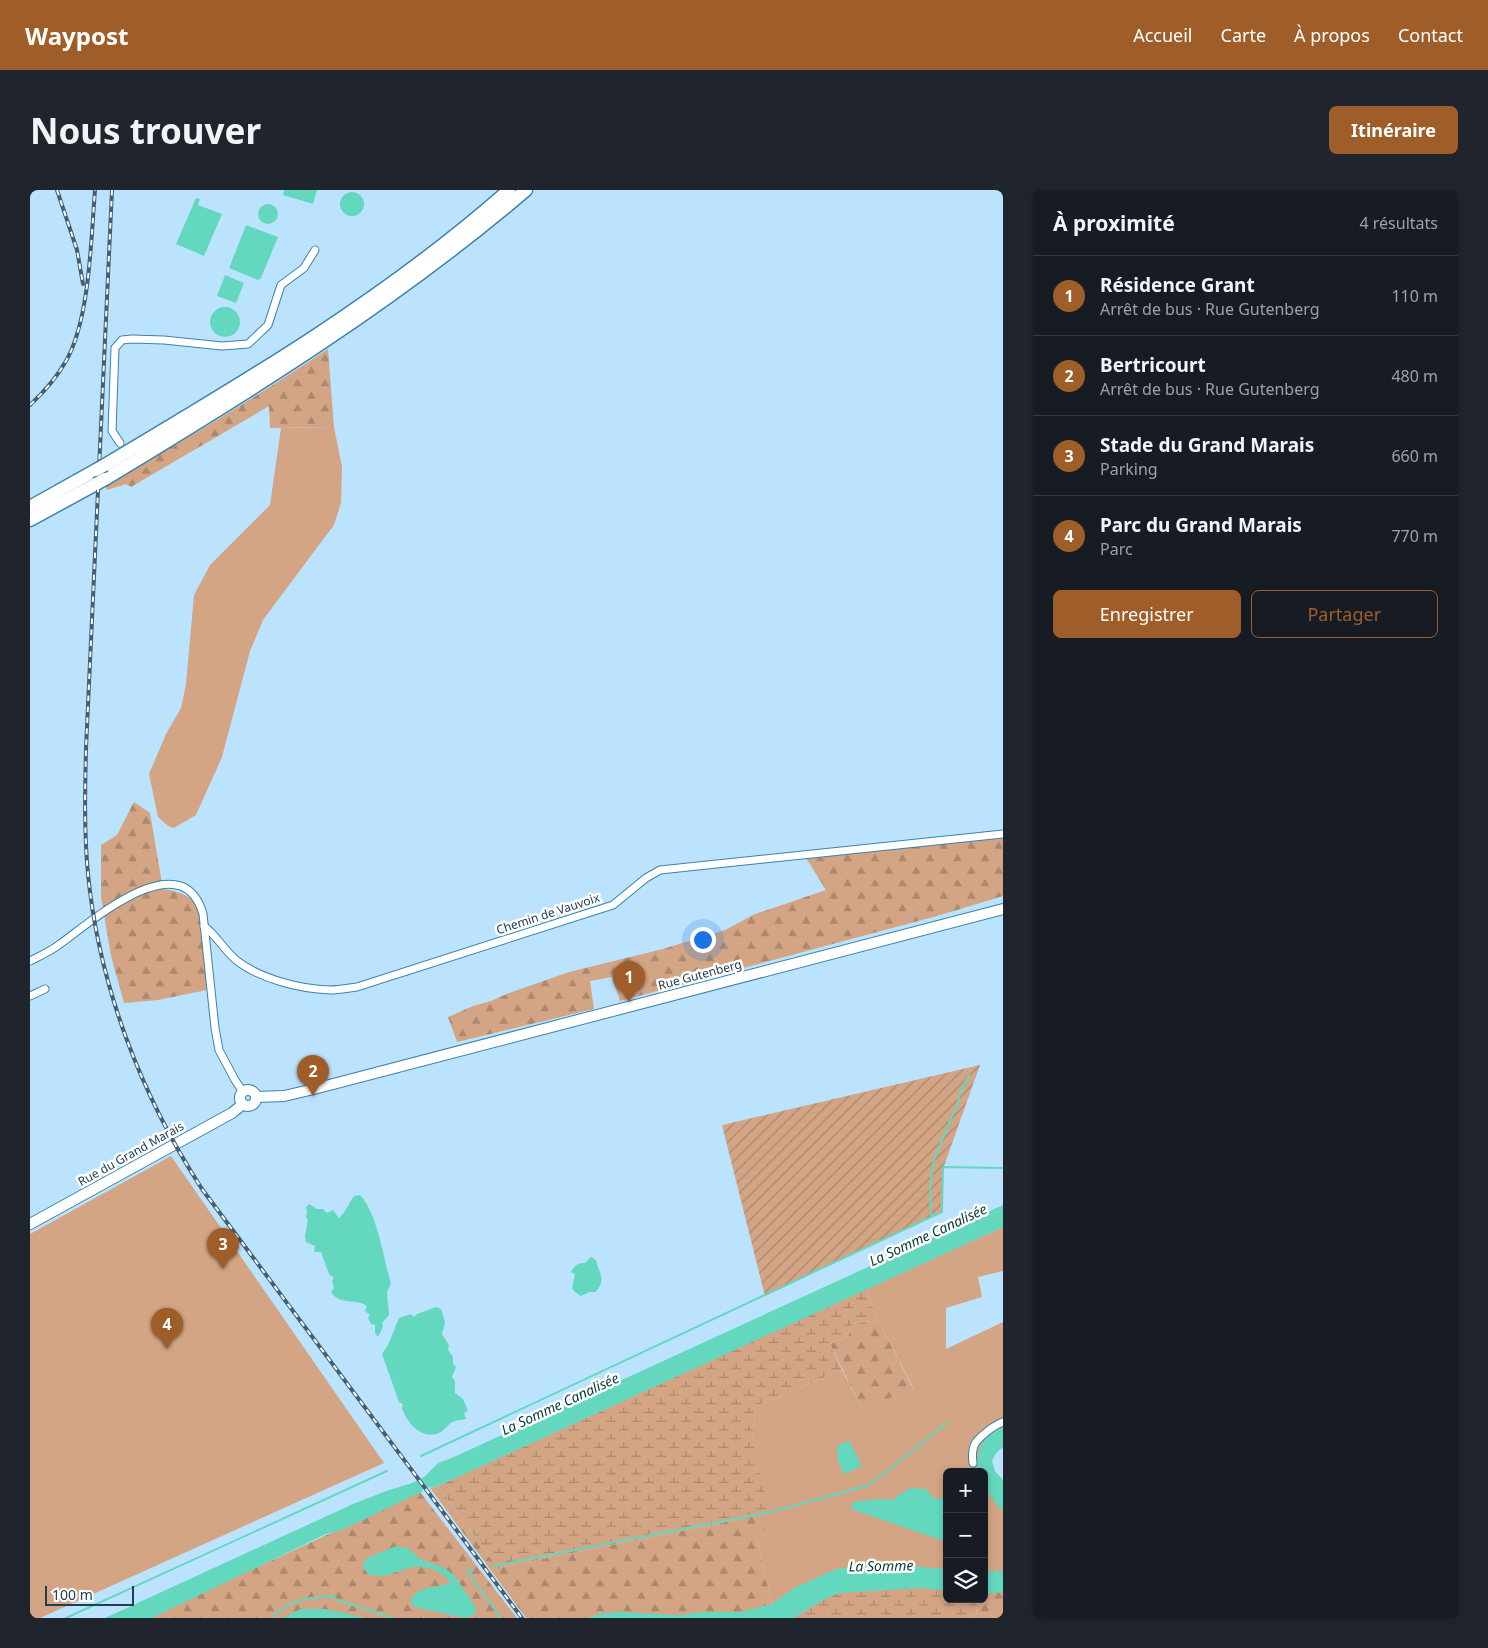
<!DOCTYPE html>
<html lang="fr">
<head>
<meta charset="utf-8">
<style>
  :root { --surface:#171b24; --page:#20242c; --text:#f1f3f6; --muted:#9ea1a6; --line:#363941; --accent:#9f5e29 }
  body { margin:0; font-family:"Noto Sans",sans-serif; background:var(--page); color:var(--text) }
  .controls { position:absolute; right:15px; bottom:15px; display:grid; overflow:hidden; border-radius:8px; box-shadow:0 2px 8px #0003 }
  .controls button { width:45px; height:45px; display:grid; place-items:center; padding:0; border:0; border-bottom:1px solid var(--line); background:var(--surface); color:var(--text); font:25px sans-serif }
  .scale { position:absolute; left:15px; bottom:12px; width:89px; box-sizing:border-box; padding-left:5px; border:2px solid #213e50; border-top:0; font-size:14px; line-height:18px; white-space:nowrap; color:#213e50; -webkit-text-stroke:4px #fefefe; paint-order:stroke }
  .you { position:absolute; left:672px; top:749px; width:18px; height:18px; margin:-12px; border:4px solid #fff; border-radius:50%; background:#1a73e8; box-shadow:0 0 0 8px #1a73e833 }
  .badge { display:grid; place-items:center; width:32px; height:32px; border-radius:50%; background:var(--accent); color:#fff; font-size:16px; font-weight:700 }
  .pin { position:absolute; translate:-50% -41px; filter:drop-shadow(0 1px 2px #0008) }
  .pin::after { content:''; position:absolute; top:26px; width:18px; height:15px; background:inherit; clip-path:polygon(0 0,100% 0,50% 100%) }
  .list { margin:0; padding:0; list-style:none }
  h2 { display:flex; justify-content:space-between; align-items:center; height:65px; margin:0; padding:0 20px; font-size:21px }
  h2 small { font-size:16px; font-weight:400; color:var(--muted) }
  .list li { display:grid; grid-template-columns:32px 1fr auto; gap:15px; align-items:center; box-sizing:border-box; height:80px; padding:0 20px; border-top:1px solid var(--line) }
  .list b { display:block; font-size:19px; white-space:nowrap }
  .list p { margin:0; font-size:16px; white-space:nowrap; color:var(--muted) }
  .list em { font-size:16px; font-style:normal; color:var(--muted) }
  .actions { display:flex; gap:10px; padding:15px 20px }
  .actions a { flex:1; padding:11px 0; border:1px solid var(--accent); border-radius:8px; text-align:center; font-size:18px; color:var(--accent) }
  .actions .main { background:var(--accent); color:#fff }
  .icon { flex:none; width:28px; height:28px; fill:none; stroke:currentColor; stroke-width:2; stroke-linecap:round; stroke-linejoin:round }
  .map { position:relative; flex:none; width:973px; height:1428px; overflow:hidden; border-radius:8px }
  header { display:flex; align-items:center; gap:30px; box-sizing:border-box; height:70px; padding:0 25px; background:var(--accent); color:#fff }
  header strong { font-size:24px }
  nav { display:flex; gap:28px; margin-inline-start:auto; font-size:18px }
  .intro { display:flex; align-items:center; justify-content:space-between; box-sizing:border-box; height:120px; padding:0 30px }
  h1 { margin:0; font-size:35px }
  .button { padding:12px 22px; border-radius:8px; background:var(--accent); color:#fff; font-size:18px; font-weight:700 }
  main { display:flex; gap:30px; padding:0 30px }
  aside { flex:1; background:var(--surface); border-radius:8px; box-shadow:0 2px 8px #0003 }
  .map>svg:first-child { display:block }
</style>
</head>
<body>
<header>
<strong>Waypost</strong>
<nav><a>Accueil</a><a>Carte</a><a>À propos</a><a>Contact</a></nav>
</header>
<div class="intro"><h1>Nous trouver</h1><a class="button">Itinéraire</a></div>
<main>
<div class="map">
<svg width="973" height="1428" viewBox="0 0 973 1428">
  <defs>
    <pattern id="forest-firs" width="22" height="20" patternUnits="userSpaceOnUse" patternTransform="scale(1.25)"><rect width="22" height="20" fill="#d3a584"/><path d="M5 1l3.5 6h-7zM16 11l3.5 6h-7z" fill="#ab886e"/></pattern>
    <pattern id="wetland-marsh" width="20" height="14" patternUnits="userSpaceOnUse" patternTransform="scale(1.25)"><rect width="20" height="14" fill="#d3a584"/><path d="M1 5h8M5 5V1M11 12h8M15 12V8" fill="none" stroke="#ab886e"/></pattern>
    <pattern id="garden-furrows" width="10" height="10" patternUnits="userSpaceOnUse" patternTransform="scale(1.25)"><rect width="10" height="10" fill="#d3a584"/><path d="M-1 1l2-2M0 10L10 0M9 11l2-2" fill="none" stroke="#ab886e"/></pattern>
  </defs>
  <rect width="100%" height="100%" fill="#bbe3fe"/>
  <!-- green -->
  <g fill="#d3a584">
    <polygon points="304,237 312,277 311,313 304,335 233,430 220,461 192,567 166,625 144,638 138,636 128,627 119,584 136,544 151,518 156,494 164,405 180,375 240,315 251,238"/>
    <polygon points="141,966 354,1273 10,1428 0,1428 0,1044"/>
    <polygon points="973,1037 973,1081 948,1087 952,1107 916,1118 916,1159 973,1132 973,1244 953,1282 917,1282 917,1386 742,1414 726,1344 722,1248 726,1216 812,1180 831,1217 884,1199 848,1130 836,1099"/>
    <polygon points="954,1288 973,1310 973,1387 954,1386"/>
  </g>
  <!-- forest -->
  <g fill="url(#forest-firs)">
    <path d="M298 159 304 237 240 238 239 216 101 297 96 294 77 300 75 295C151 253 225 208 298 159Z"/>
    <path d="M104 612 120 623 133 699C145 701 160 704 167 715 175 727 176 783 177 800L128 810 94 813 81 766 71 707V655L87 645Z"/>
    <polygon points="973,647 973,706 907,726 590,811 582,787 560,791 564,819 427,852 418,827 443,816 461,811 479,803 539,782 633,759 695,740 725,724 796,700 776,668"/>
    <polygon points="848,1130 884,1200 831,1217 800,1154 818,1146 823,1134"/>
    <polygon points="408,1296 468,1378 740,1323 738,1339 726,1344 742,1414 712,1426 635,1428 496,1428 400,1298"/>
    <polygon points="390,1302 487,1428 117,1428"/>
    <polygon points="973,1401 973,1428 940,1428 946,1424 948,1409 954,1409 954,1403"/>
  </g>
  <!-- wetland -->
  <g fill="url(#wetland-marsh)">
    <polygon points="836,1099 848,1130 823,1134 818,1146 800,1154 812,1180 726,1216 722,1248 740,1323 468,1378 408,1296"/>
    <polygon points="899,1395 917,1398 917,1409 948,1409 946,1424 940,1428 753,1428 808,1397"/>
  </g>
  <!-- garden -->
  <polygon fill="url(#garden-furrows)" points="950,875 914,976 911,1022 735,1106 692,935"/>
  <!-- water -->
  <g fill="#64d8bf">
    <polygon points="254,0 287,0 283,14 253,5"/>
    <circle cx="322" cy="14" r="12"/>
    <polygon points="166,8 170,9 168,15 192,24 174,66 146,54"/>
    <circle cx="238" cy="24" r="10"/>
    <polygon points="216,35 248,47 231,88 228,90 199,78"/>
    <polygon points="195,85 214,93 206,113 187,106"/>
    <circle cx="195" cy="132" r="15"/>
    <path d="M330 1005C347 1022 354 1070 361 1094L357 1102 359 1125 352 1133 353 1137 348 1147 345 1143V1135L341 1134 338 1128 340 1125 335 1121 337 1116C326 1108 310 1116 301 1102L304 1098 302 1091 304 1088 299 1084 291 1062H284L285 1056 276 1052 275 1045 278 1030 276 1028 277 1021 276 1017 279 1014 287 1019H293L297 1023 303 1020 309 1028C316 1022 318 1014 324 1006Z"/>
    <polygon points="973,1015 973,1037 408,1296 397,1298 396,1297 392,1299 393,1301 312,1340 296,1344 122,1428 75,1428 323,1314 356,1301 382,1293 394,1287 408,1273 424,1267"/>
    <path d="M561 1067 566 1070C569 1083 577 1091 565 1102H560L551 1106 545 1102 542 1098 545 1084 541 1082C545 1075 547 1073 555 1073Z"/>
    <path d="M406 1117 411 1119 415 1132 412 1144 419 1155 418 1160 423 1167V1174L426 1177 422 1187 425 1191V1203L433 1209 438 1221 434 1223 436 1229C432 1230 425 1230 421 1233 417 1235 414 1241 409 1243 391 1250 377 1233 372 1218L373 1214 369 1212 352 1164 358 1155 369 1128 381 1124 384 1127 387 1124Z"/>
    <path d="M973 1237V1257L966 1263 962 1271 965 1281 973 1290V1322L954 1298V1282H948C946 1259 952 1247 973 1237Z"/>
    <polygon points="819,1251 831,1275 830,1277 814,1284 808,1271 807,1257 810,1254"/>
    <path d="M881 1298 896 1299 904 1309 914 1307 917 1320V1352L821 1319 823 1312C837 1310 850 1308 863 1310L867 1306Z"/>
    <path d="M366 1356 378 1358 390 1369 414 1378 424 1385 446 1418 445 1424 435 1428 384 1417 380 1410C391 1394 404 1399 420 1393 415 1385 411 1383 402 1379 380 1371 371 1384 351 1386 347 1386 343 1385 339 1385L332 1376 337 1368Z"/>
    <polygon points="879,1376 917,1379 917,1401 891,1398 809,1403 793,1410 764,1428 558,1428 569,1424 588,1422 651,1425 670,1422 711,1422 742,1414 764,1398 806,1379 818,1377"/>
    <polygon points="954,1381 973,1381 973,1402 954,1404"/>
    <polygon points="271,1419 295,1419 336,1428 252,1428"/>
  </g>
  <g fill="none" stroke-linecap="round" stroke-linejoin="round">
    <!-- stream -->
    <g stroke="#64d8bf" stroke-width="2">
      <polyline points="901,1027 900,996 904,969 928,912 930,903 939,885"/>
      <polyline points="391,1266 912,1022 913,977 973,978"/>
      <polyline points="463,1376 745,1321 836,1296 855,1283 916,1233"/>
      <polyline points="443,1380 437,1381 471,1428"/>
      <polyline points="36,1428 357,1281"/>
      <path d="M242 1428C255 1410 281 1407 302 1406L307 1410 363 1428"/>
    </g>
    <defs>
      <g id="street">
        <polyline points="90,253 82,241 85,158 92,150 102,149 134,150 192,156 218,154 238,135 251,95 274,78 285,60"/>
        <path d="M174 736C187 746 194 760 206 770 230 789 270 799 300 800 309 800 318 798 327 797L583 715 616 688 630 680 973 644"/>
        <path d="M0 771C10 766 21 761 30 754 61 732 152 651 173 724L185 838 189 860 205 890 213 902"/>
        <polyline points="0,806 15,799"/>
        <path d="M943 1273C942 1266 942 1258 946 1252 952 1245 964 1235 973 1232"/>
      </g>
      <g id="secondary">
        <circle cx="218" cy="908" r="8"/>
        <polyline points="226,907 254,906 284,899 973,719"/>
        <polyline points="0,1034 202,923 213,914"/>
      </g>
      <g id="highway">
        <path d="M75 275C215 192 357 108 479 0"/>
        <path d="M75 289C221 201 366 111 496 0"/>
        <polyline points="0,317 66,280"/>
        <polyline points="0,330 66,294"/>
      </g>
    </defs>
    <!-- street casing -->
    <use href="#street" stroke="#3d82ab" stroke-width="9"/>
    <!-- secondary casing -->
    <use href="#secondary" stroke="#3d82ab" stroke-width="12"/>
    <!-- highway casing -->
    <use href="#highway" stroke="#3d82ab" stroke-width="15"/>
    <!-- street -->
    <use href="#street" stroke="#fff" stroke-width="7"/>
    <!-- secondary -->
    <use href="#secondary" stroke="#fff" stroke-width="10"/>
    <!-- highway -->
    <use href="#highway" stroke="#fff" stroke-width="12"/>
    <defs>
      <g id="rail">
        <polyline points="27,0 47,60 53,94"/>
        <path d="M82 0 56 558C55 600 54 642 58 684 69 796 111 905 172 999L492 1428"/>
        <path d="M0 215C14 202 27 187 36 171 60 129 61 48 65 0"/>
      </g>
    </defs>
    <!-- rail casing -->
    <use href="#rail" stroke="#416074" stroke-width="4"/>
    <!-- rail -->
    <use href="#rail" stroke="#fefefe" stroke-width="2" stroke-dasharray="5.5" stroke-linecap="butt"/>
    <defs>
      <g id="highway-bridge">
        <polyline points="66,280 75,275"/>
        <polyline points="66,294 75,289"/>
      </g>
    </defs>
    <!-- highway-bridge casing -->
    <use href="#highway-bridge" stroke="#3d82ab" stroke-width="15" stroke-linecap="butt"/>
    <!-- highway-bridge -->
    <use href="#highway-bridge" stroke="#fff" stroke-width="12"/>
  </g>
  <g text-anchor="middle" stroke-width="5" stroke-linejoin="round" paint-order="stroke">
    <!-- street labels -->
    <g font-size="12" fill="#213e50" stroke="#fefefe">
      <text transform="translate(518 724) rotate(-18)" y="4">Chemin de Vauvoix</text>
      <text transform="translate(670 785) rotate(-15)" y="4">Rue Gutenberg</text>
      <text transform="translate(101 964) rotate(-29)" y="4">Rue du Grand Marais</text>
    </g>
    <!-- water labels -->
    <g font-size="14" font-style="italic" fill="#023b31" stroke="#fefefe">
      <text transform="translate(898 1045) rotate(-25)" y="5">La Somme Canalisée</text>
      <text transform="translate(530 1214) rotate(-25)" y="5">La Somme Canalisée</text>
      <text transform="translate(851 1376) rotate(-1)" y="5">La Somme</text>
    </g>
  </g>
</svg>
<div class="controls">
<button>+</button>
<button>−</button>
<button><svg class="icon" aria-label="layers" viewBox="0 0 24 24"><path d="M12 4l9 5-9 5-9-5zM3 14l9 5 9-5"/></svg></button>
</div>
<div class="scale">100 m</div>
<div class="you"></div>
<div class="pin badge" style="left:599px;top:812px">1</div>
<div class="pin badge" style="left:283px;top:906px">2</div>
<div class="pin badge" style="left:193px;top:1079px">3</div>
<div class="pin badge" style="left:137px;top:1159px">4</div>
</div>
<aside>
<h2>À proximité<small>4 résultats</small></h2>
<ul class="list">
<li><span class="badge">1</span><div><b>Résidence Grant</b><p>Arrêt de bus · Rue Gutenberg</p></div><em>110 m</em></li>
<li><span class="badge">2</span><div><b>Bertricourt</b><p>Arrêt de bus · Rue Gutenberg</p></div><em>480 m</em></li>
<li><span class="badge">3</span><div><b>Stade du Grand Marais</b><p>Parking</p></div><em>660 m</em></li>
<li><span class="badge">4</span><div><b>Parc du Grand Marais</b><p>Parc</p></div><em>770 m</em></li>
</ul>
<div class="actions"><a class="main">Enregistrer</a><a>Partager</a></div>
</aside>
</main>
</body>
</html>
